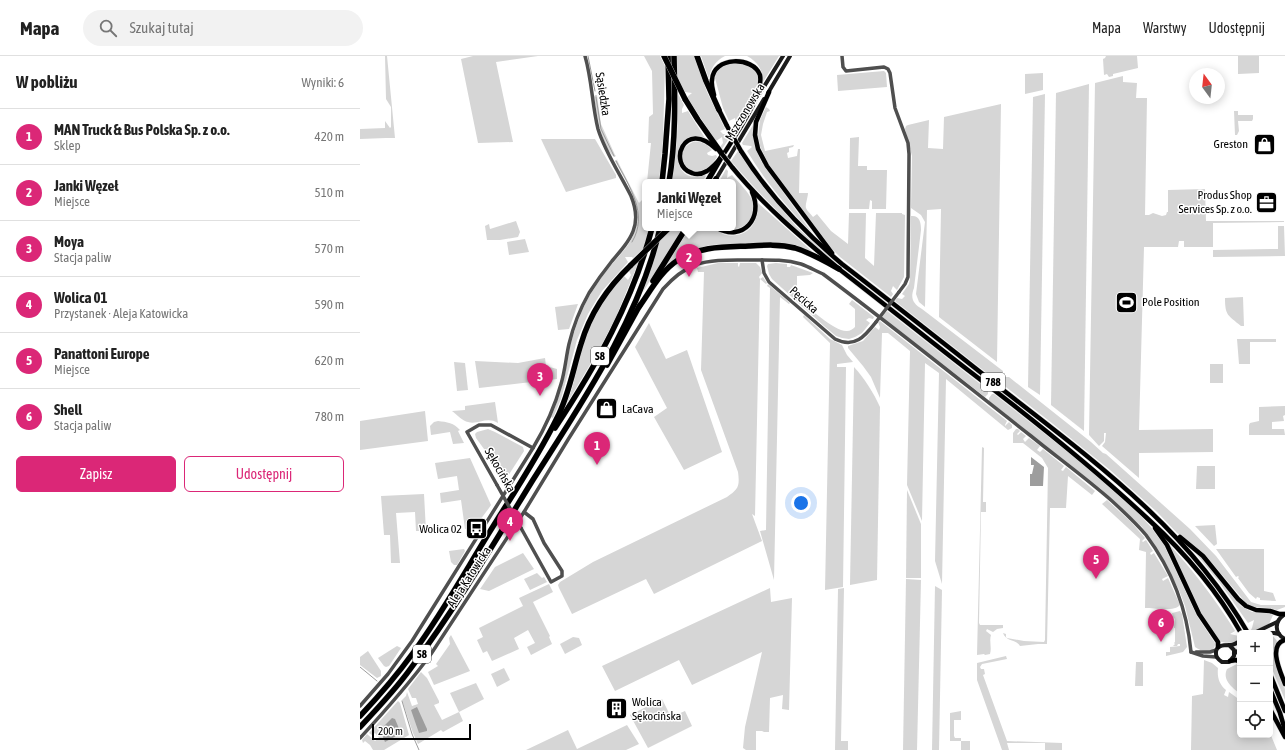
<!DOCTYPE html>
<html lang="pl">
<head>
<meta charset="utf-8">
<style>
  :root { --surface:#fff; --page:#f2f2f2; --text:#222; --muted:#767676; --line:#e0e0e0; --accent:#db2777 }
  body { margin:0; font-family:"Asap Condensed",sans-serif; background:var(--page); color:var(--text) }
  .controls { position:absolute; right:12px; bottom:12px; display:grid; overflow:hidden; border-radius:6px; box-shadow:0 2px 10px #0003 }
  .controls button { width:36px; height:36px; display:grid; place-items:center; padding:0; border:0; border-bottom:1px solid var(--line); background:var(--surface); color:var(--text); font:20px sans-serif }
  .compass { position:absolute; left:829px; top:12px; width:36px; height:36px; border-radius:50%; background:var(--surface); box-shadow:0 2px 10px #0003; rotate:345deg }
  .scale { position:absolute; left:12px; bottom:10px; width:99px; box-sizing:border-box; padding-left:4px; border:2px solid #000; border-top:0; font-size:11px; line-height:14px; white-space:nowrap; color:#000; -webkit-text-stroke:3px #fff; paint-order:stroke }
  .you { position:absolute; left:441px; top:447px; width:14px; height:14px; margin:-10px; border:3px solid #fff; border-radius:50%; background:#1a73e8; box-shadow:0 0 0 6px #1a73e833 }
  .badge { display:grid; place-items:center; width:26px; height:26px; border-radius:50%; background:var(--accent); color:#fff; font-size:13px; font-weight:700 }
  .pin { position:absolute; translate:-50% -33px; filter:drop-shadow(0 1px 2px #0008) }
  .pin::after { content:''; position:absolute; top:21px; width:14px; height:12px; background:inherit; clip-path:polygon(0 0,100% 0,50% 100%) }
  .popup { position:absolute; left:282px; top:123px; width:94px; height:52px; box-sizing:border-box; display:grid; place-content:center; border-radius:6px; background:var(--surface); filter:drop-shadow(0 1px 3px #0005); font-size:13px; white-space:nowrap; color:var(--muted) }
  .popup b { font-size:15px; color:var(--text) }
  .popup::after { content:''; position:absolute; left:50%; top:100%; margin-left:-8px; border:8px solid transparent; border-top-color:var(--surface) }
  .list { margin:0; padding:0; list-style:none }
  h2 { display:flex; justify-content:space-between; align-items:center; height:52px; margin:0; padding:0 16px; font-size:17px }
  h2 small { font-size:13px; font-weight:400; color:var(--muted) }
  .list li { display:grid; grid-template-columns:26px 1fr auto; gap:12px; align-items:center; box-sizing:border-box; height:56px; padding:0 16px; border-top:1px solid var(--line) }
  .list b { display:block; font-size:15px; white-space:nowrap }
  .list p { margin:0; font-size:13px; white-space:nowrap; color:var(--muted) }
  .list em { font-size:13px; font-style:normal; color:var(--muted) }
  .actions { display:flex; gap:8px; padding:12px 16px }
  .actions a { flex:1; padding:9px 0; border:1px solid var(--accent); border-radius:6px; text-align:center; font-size:14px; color:var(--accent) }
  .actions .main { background:var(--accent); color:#fff }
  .icon { flex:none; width:22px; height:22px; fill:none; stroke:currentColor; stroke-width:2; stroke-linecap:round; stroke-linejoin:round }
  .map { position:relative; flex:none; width:925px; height:694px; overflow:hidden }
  header { display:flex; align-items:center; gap:24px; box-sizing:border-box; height:56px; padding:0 20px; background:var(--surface); border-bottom:1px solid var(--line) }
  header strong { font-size:19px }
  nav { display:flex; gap:22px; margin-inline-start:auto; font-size:14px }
  .search { width:280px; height:36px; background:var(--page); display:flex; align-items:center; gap:10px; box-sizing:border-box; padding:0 14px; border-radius:22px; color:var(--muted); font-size:15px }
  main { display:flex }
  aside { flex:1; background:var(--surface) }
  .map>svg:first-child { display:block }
</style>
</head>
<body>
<header>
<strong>Mapa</strong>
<div class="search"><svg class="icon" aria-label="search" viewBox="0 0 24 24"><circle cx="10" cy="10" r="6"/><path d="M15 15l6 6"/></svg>Szukaj tutaj</div>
<nav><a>Mapa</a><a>Warstwy</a><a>Udostępnij</a></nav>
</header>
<main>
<aside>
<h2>W pobliżu<small>Wyniki: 6</small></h2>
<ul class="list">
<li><span class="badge">1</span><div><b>MAN Truck &amp; Bus Polska Sp. z o.o.</b><p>Sklep</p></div><em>420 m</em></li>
<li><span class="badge">2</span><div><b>Janki Węzeł</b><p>Miejsce</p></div><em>510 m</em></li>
<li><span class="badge">3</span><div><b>Moya</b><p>Stacja paliw</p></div><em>570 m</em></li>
<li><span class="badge">4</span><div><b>Wolica 01</b><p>Przystanek · Aleja Katowicka</p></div><em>590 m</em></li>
<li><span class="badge">5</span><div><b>Panattoni Europe</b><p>Miejsce</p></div><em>620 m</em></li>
<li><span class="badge">6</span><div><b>Shell</b><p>Stacja paliw</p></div><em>780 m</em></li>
</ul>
<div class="actions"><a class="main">Zapisz</a><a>Udostępnij</a></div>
</aside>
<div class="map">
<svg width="925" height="694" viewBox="0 0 925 694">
  <rect width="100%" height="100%" fill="#fff"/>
  <!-- green -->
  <g fill="#d6d6d6">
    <polygon points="25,0 27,0 35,82 26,82 0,83 0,73 25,72 25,65 30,72 31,71 31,51 26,43"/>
    <polygon points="113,0 178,0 136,6 153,86 118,87 101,3"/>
    <polygon points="284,0 300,0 305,10 303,83 299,126 287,126 291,87 288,87 289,61 293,58 292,15"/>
    <polygon points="317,0 334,0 347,36 365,73 360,75 363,78 368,78 370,81 362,93 360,91 363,87 362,81 356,85 338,58 327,41 332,37 325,36 317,22"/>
    <path d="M341 0H365C356 4 350 13 349 23Z"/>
    <path d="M387 0H419L403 26C403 14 398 6 387 0Z"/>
    <polygon points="746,0 777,0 778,12 753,18 753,20 749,21 747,18 744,19 743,3 745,2"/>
    <polygon points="878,0 899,0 899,17 878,18"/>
    <path d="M373 3C381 3 384 4 390 10 392 11 395 14 397 16 405 30 381 61 374 73L373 70 376 67 375 62 369 65 363 52 355 22C356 12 364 5 373 3Z"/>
    <polygon points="524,15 526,17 527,31 478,35 477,19"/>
    <polygon points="683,17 683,34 665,38 665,18"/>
    <polygon points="763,20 763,26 777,27 776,42 787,42 785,159 789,159 793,157 802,160 806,159 807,156 808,156 808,134 845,133 846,165 924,165 924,166 853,167 853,191 824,191 824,185 819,185 818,191 784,191 779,374 853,373 853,396 779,397 779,422 742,390 745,386 746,377 744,377 744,385 739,390 729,379 735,27"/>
    <polygon points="729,28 724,375 691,349 696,37"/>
    <path d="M318 38 324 49 322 53V57L328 55 345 82C309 71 309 132 345 119L346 120 342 126H312L317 84Z"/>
    <polygon points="685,38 680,339 668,331 673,41"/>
    <path d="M235 39H237L241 68 255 99 256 100 254 101C241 88 237 59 234 41Z"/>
    <polygon points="641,48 637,306 579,261 581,153 567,154 565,251 559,246 556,238 565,166 561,159 551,152 552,100 545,73 546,70 548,69 569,64 568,92 583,93 584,61"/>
    <path d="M406 51 409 53 410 55 407 56 403 68 401 79 405 95 434 89 433 91 429 92V96L427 97 428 102 437 100 438 93H440L439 137H448C448 141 445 149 446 152 447 155 451 158 453 161L457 158 471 175 488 188 489 157H506L505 202 514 210 516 157H542V158L545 159 544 221 537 234 533 230 531 235 533 238 531 241 480 201 466 187 408 108 400 90 398 80 400 64Z"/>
    <polygon points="874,55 878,55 878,59 893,59 893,63 892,65 878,65 879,75 877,79 875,79"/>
    <path d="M393 69C393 82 395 93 401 105L453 178C428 153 405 125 387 95L392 91 391 90 383 89 382 87Z"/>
    <polygon points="499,81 498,110 507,110 507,114 527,114 526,153 512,153 512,145 510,144 509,153 489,153 490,82"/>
    <polygon points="181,83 235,83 256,119 256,122 206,136"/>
    <path d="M333 86C341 85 347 88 352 94L347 97 348 99 352 100 356 99 357 101C354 105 351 110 347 113 328 125 309 96 333 86Z"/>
    <path d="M378 95 401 128 436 170 485 215C443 182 406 146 371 105Z"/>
    <path d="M258 103 257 104 279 147 285 141V172H289V174L284 192 273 202 272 201H265L268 206 242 235 228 258 217 284 201 343 193 362 191 361C196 349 200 338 203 326 206 315 208 302 210 291 214 274 220 258 228 242 234 233 240 223 247 214 259 199 274 187 277 167 280 145 265 124 255 105Z"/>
    <path d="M366 113 368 115 367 122 372 119C378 126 388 135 392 144 400 164 380 178 362 172H373V126H359Z"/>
    <path d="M398 147 453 196 412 186 350 189 333 194 304 212 330 172C337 172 346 170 352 172 357 173 361 178 366 179 388 183 399 166 398 147Z"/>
    <path d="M551 160C560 159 561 167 561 174L554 232C550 242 553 248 562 253L643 315V320L639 324 637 325 535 245 537 242 542 243 545 240 542 238 549 228 550 223Z"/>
    <polygon points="156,165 160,176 158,181 140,184 127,184 125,170 129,168 130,173"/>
    <polygon points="918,170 924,170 925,200 853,201 853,194 918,193"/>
    <polygon points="314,172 323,172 283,236 299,185 310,175 318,175"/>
    <polygon points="165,183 169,196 149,199 147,186"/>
    <path d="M279 205 256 261 240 292 206 349C209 341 212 333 214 325 217 312 219 299 224 286 233 261 245 239 264 220L268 224 271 219 269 215Z"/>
    <path d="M358 207H378V210L379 211 380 207H396L400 211 402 217 399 221 400 223 403 221 407 227 406 228 400 223 395 460 392 458 402 485 294 538 286 523 212 558 199 532 198 529 200 526 233 506 367 441C378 433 380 431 378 416L341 314 344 216H338L337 212Z"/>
    <path d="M416 207 427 208V211H430L431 209 453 217 450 219 437 220V242C447 250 475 276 487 275 490 275 493 273 495 271V253L489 248 492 244 514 261 513 263 509 262 506 264 510 267 502 277 495 281 489 283 482 282 476 280 464 270 412 223 409 218 407 210 408 208Z"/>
    <polygon points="408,228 430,247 429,248 420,241 414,524 400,475 406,474 410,232 407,230"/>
    <path d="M883 241 884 270H881C868 259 865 260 865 242Z"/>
    <polygon points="218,248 209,273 198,274 195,251"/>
    <polygon points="527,255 628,334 628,338 625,341 522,261"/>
    <polygon points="444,259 470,283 482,289 487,299 493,306 477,308 477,311 486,311 483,531 465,534 470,287 443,261"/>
    <polygon points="520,265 647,365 645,369 645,370 649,366 652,369 652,372 648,374 586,323 582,528 575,505 579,317 565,307 562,465 547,429 550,295 528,277 522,277 520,342 511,321 503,310 488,292 488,290 503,285 515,271 519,274 520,271 518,266"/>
    <polygon points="289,267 306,303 327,294 362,396 324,414 294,361 307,352 275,291"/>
    <polygon points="877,283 916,283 916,286 890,286 890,308 879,308"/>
    <polygon points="185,302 186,310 197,313 197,323 119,332 115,305 158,307"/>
    <polygon points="94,306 105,307 108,334 97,335"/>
    <rect x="850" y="308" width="13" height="19"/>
    <path d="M494 311C505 323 513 336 520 351L517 524 490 529Z"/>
    <polygon points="645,321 649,321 731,386 743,397 746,398 830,473 856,500 891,546 901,549 925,549 925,551 917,554 908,552 893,551 886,547 846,500 836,491 817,477 797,456 750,414 693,368 642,328 642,326"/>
    <path d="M632 338H634L718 404 774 453 790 470 804 489 837 560 855 587C856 598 841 596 835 591L825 550 819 534 800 498 782 471 741 433 629 345V342Z"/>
    <path d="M135 346 138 367C127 360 118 369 108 366 103 365 97 359 92 355L105 354V350Z"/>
    <polygon points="925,350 925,359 923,360 924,365 912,366 912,373 924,373 925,379 889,379 889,369 890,367 899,365 899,351"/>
    <polygon points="65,355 68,385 0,394 0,365"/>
    <path d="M78 365C87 366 94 367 100 374L98 375 104 387 93 388 90 376 71 379 70 370 74 366Z"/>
    <polygon points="128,373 135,376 163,391 164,395 146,423 116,382 115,378 117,376"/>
    <path d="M656 373H658L660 375 657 378 658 379 661 376 666 380 663 383 665 386 669 382 680 390 677 394 680 396 683 393 704 410 701 414 703 415 706 411 735 435 732 439 708 420 706 452H690L687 588H678L660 590C656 583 646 586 643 577L646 578V581L647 582 664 585 684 586 685 584 688 412 682 402 663 387H653V377Z"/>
    <path d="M622 391 624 392 623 446H626V456H621L619 567 620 569H643V572L637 573 633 576 627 573 626 575 631 579C629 585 632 592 630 598L625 599 624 598 617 599Z"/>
    <polygon points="110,402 131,449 129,452 114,472 105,473 101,444 81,447 80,437 99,434 97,420 78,423 75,407"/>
    <polygon points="837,410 855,410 855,433 836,433"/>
    <polygon points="547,434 561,468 561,522 546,522"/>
    <polygon points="64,438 66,475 56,475 55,456 36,457 40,507 31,507 30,479 24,479 21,440"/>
    <path d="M747 444 771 466 785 482 782 485 783 486 786 484 793 495 790 497 791 499 794 497 808 520 802 523 803 525 808 522 820 549C815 556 794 552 785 552L786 496 779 494 780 483 742 448Z"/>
    <polygon points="855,469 857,488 854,490 835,470"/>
    <path d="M808 487C833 514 854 542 874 573L875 575 870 578 879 580 880 583C874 587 866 588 859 585 851 573 842 561 836 548 826 528 819 507 808 487Z"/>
    <polygon points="104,493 105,495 97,509 94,509 91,506 89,495"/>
    <polygon points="856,493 904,493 904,535 913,537 916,545 900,544 900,542 897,541 896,543 889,537 878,522 879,521 878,520 876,521"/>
    <polygon points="833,494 845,505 881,550 892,556 908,557 913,559 909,568 892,576 891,574 892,572 894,564 888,567 859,526"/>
    <polygon points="163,497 174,513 129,535 120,533 135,511"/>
    <polygon points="177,517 182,522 184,521 187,526 170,534 164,523"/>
    <polygon points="546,523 561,524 557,694 543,694"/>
    <polygon points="189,528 193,536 173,546 190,580 189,581 192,588 171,599 167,591 175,587 168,574 154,582 159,593 132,605 127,595 123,597 117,584 123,581 119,572 163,550 159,542"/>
    <polygon points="575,530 582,534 579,694 572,694"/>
    <polygon points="410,532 411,546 432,542 429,654 422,653 423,639 410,642 409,676 404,676 402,675 396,675 396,694 386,694 383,692 385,671 402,596 332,629 319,604 255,635 242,610"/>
    <polygon points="484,532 481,685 488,685 488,694 475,694 478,533"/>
    <polygon points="820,555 822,558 827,591 823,596 806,600 806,596 810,596 810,591 820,590 820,588 818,588 817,590 813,590 815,588 814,587 815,586 815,572 814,572 815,563 813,561 812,557"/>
    <polygon points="91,579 110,615 74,629 68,616 78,610 76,608 90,588 89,582"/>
    <polygon points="912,579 917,585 914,593 914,603 925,633 925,644 910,608 910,580"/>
    <polygon points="213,581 219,582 222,589 205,598 200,588"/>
    <polygon points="37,590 41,592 29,610 26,611 24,610 18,602"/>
    <polygon points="8,595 21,615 21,620 17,622 0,609 0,601"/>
    <polygon points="646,600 647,603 622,608 620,611 621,613 624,613 625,618 623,619 647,685 702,687 702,694 685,694 685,687 647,687 649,694 642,694 617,624 617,607"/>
    <path d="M844 604 852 607 858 612C857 621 859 628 866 634L864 639 868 641 869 636 880 644V679H910V677L917 694H831L832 640 843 638Z"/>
    <polygon points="776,606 783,606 783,630 775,630"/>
    <path d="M877 608 880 609V638C872 631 862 624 867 613Z"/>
    <polygon points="144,612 150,624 137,631 131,618"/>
    <polygon points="61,616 67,622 79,645 79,647 74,649 82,664 99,656 90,637 116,627 124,643 99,656 103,665 83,676 81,674 58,688 53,677 42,644 46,640 47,636 52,650 58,648 56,642 52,642 48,633"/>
    <polygon points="302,643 311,661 325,655 332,670 288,692 270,659"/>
    <polygon points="38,645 40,647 49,679 24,694 13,694 10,689 5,685 3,687 2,684 7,678 15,685 19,682 15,677 12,679 9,677"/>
    <polygon points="601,655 601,664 594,664 594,680 595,682 601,682 601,685 610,685 610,694 601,694 601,685 590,685 590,657"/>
    <polygon points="267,669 279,688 266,694 166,694 208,674 217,693"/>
  </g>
  <!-- water -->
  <g fill="#9d9d9d">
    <polygon points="671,401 684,411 683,430 670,430 670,418 672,418 674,409 671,409"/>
    <polygon points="57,651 67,673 67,675 59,677 51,654"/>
    <polygon points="32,662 35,663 40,675 40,678 25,686 20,674"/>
  </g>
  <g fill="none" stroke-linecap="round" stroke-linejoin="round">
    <!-- stream -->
    <g stroke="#9d9d9d" stroke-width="1">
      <polyline points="228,0 235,35"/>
      <polyline points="236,41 241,73 254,100"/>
      <path d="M256 105C269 130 289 158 272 186"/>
      <polyline points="0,611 17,625"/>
      <polyline points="42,645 52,678 59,694"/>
    </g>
    <defs>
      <g id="primary">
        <polyline points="409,36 396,66 395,79 398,93 407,110 472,197"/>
        <path d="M354 39C353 34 351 29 352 24 353 0 393 0 400 19 403 35 388 58 380 72 370 87 362 105 347 115 342 118 337 119 332 117 307 109 324 62 356 93"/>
        <polyline points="358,52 367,70"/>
        <path d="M381 95C408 138 443 175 482 208 538 251 592 294 647 337 737 407 830 476 888 577"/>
        <path d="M372 111C403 149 441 181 479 213 531 253 582 295 634 334 687 375 739 417 788 463 824 496 857 534 881 577"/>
        <path d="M357 172C383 186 404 162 392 136"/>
        <polyline points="795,472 807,489 839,558 858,586 858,591"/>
        <polyline points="820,481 843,500 878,543 886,550 896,554 910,555 919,558 925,558"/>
        <path d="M925 584C907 589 921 617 925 628"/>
        <polyline points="870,605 876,604 880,606"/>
        <polyline points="910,618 925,655"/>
        <polyline points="910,633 920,657 925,674"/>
        <polyline points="910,653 925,681"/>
      </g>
      <g id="motorway">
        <polyline points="337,0 346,25 359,54"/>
        <polyline points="325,43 338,64 362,98"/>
        <polyline points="302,126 305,98 309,43 308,0"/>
        <path d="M309 126C316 85 315 42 314 0"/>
        <polyline points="347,126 362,100"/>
        <polyline points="354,126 356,123"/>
        <polyline points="293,225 326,172"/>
        <path d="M279 251C291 234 301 215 318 204 340 190 365 191 389 190 405 189 420 188 435 192 451 197 465 205 479 213"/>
        <polyline points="247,309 280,249"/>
        <path d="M195 372C236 310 273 245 292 172"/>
        <path d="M0 660C19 640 37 619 53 597 79 562 101 523 124 485 149 444 176 405 197 362 209 339 213 313 221 288 230 257 248 231 271 209"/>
        <path d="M0 671C18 652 36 633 51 612 95 553 133 489 171 427 221 348 279 264 300 172"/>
      </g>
    </defs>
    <!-- primary casing -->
    <use href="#primary" stroke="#dbdbdb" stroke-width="5.5"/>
    <!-- motorway casing -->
    <use href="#motorway" stroke="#dbdbdb" stroke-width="6"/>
    <!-- tertiary -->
    <g stroke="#4f4f4f" stroke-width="3.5">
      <polyline points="482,0 483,11 486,15 524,11 528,13 530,17 535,52 548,87 549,98 548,221 545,228 539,236"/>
      <path d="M402 204 404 217 409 226 475 283C495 293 505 280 516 266"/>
      <polyline points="137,429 107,376 119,369 131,369 173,392"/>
      <polyline points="161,472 191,526 202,520 202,515 184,487 173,463 164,456"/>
      <polyline points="831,596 843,600 856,601"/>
      <polyline points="836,596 850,596 856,594"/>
      <path d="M0 650 28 618 52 585 173 392C185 372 195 350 201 328 205 315 206 301 209 288 213 271 220 253 229 237 236 226 244 215 252 205 271 183 283 169 271 140 260 118 245 96 238 73 232 49 232 24 225 0"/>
      <path d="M0 682C25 655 49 628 71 598L164 456 209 382 303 233C312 223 322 214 335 209 352 203 371 204 389 204 407 204 424 203 441 208 449 211 456 215 463 218 534 271 602 326 671 380 698 402 726 422 752 445 764 456 776 467 786 479 812 514 827 553 831 596"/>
    </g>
    <!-- secondary -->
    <g stroke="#1c1c1c" stroke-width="4">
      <polyline points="408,37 430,0"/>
      <polyline points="397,42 423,0"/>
      <polyline points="356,123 404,43"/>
      <path d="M925 558C914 565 914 577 925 583"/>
      <polyline points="894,577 917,566"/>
      <polyline points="910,577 914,577 919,578"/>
      <path d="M869 589 874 594V600L869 606H862C859 604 856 602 856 598 855 589 864 589 870 589 874 589 877 587 880 585"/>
      <polyline points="874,598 880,593"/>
    </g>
    <!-- primary -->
    <use href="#primary" stroke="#000" stroke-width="4.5"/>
    <!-- motorway -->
    <use href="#motorway" stroke="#000" stroke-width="5.5"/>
    <defs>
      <g id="primary-bridge">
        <polyline points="367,70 381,95"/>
        <polyline points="362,98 372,111"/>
      </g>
      <g id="motorway-bridge">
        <polyline points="304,0 325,43"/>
        <polyline points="271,209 309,172"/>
      </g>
    </defs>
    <!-- primary-bridge casing -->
    <use href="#primary-bridge" stroke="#dbdbdb" stroke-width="5.5" stroke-linecap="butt"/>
    <!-- motorway-bridge casing -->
    <use href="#motorway-bridge" stroke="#dbdbdb" stroke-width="6" stroke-linecap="butt"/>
    <!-- tertiary-bridge -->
    <g stroke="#4f4f4f" stroke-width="3.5">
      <polyline points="516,266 539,236"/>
      <polyline points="137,429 161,472"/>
    </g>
    <!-- primary-bridge -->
    <use href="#primary-bridge" stroke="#000" stroke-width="4.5"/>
    <!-- motorway-bridge -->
    <use href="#motorway-bridge" stroke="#000" stroke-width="5.5"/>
  </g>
  <!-- icons -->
  <defs>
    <symbol id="shop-square" viewBox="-11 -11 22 22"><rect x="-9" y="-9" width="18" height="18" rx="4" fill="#000" stroke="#fff"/><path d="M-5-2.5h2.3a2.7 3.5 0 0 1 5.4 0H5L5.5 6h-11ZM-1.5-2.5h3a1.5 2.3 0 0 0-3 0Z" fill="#fff"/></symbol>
    <symbol id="office-square" viewBox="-11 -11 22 22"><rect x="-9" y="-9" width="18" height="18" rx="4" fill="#000" stroke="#fff"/><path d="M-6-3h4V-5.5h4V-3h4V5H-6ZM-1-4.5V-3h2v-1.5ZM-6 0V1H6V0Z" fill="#fff"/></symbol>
    <symbol id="stadium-square" viewBox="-11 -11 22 22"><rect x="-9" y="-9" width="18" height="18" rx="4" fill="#000" stroke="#fff"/><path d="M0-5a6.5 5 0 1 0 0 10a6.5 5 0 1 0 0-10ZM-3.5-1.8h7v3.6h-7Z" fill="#fff"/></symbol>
    <symbol id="bus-square" viewBox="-11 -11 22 22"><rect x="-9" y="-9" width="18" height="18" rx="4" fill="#000" stroke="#fff"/><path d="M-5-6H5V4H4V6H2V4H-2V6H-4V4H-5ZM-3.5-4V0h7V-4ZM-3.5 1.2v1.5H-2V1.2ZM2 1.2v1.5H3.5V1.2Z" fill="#fff"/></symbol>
    <symbol id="building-square" viewBox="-11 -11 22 22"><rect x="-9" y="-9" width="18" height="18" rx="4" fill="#000" stroke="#fff"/><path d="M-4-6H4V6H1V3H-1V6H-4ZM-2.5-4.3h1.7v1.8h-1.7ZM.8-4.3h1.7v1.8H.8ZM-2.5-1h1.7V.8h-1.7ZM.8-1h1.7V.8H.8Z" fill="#fff"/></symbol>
  </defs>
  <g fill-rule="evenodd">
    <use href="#shop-square" x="892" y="76" width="25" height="25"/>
    <use href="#office-square" x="894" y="134" width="25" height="25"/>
    <use href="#stadium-square" x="754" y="234" width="25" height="25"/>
    <use href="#shop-square" x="234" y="340" width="25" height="25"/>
    <use href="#bus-square" x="104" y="460" width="25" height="25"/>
    <use href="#building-square" x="244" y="640" width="25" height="25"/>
  </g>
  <g text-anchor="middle" stroke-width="3" stroke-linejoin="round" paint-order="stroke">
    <!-- shield labels -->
    <g fill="#fff" stroke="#4c4c4c" stroke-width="1">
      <rect x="231" y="291" width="18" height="18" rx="3"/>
      <rect x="621" y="317" width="24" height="18" rx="3"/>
      <rect x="53" y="589" width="18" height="18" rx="3"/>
    </g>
    <g font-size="11" font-weight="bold" fill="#000">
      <text x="240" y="304">S8</text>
      <text x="633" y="330">788</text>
      <text x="62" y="602">S8</text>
    </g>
    <!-- street labels -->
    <g font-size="12" fill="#000" stroke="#fff">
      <text transform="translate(243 38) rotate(81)" y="4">Sąsiedzka</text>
      <text transform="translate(385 56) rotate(-59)" y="4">Mszczonowska</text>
      <text transform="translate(444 244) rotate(42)" y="4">Pęcicka</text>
      <text transform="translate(140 414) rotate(60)" y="4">Sękocińska</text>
      <text transform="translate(109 521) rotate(-57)" y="4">Aleja Katowicka</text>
    </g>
    <!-- poi labels -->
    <g font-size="12" fill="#000" stroke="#fff" text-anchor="end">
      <text x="888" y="92">Greston</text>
      <text x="892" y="143">Produs Shop<tspan x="892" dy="14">Services Sp. z o.o.</tspan></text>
      <text x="782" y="250" text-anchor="start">Pole Position</text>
      <text x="262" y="357" text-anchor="start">LaCava</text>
      <text x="102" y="477">Wolica 02</text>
      <text x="272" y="650" text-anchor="start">Wolica<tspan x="272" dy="14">Sękocińska</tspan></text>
    </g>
  </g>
</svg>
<div class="controls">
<button>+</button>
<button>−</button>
<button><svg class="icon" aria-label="locate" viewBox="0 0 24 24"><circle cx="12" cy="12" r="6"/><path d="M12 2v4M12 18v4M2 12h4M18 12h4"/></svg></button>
</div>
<svg class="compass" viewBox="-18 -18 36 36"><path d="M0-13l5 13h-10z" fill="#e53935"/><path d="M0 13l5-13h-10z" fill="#767676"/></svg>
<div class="scale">200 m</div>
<div class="you"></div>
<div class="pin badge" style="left:237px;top:409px">1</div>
<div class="pin badge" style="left:329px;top:221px">2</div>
<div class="popup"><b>Janki Węzeł</b>Miejsce</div>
<div class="pin badge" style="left:180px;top:340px">3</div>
<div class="pin badge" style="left:150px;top:485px">4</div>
<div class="pin badge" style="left:736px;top:523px">5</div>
<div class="pin badge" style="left:801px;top:586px">6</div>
</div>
</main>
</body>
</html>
